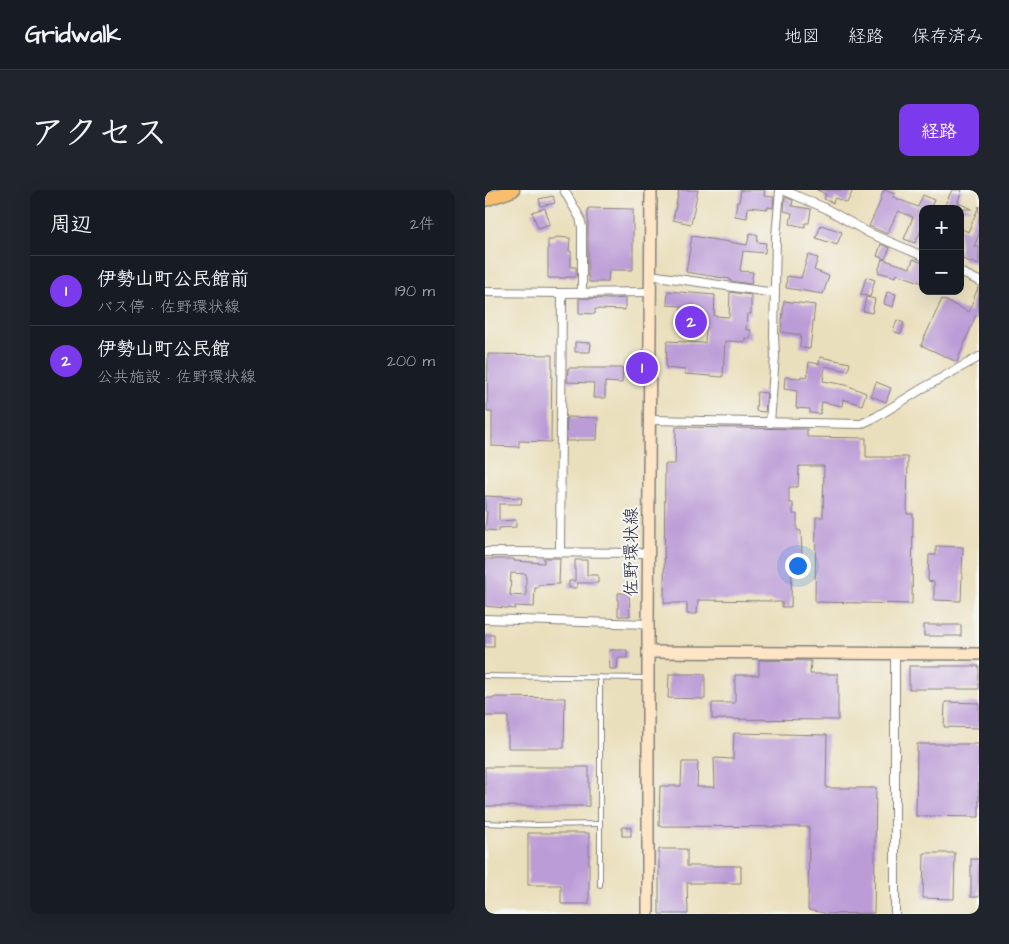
<!DOCTYPE html>
<html lang="ja">
<head>
<meta charset="utf-8">
<style>
  :root { --surface:#171b24; --page:#20242c; --text:#f1f3f6; --muted:#9ea1a6; --line:#363941; --accent:#7c3aed }
  body { margin:0; font-family:"Architects Daughter","Klee One",sans-serif; background:var(--page); color:var(--text) }
  .controls { position:absolute; right:15px; top:15px; display:grid; overflow:hidden; border-radius:10px; box-shadow:0 5px 20px #0002 }
  .controls button { width:45px; height:45px; display:grid; place-items:center; padding:0; border:0; border-bottom:1px solid var(--line); background:var(--surface); color:var(--text); font:25px sans-serif }
  .you { position:absolute; left:312px; top:375px; width:18px; height:18px; margin:-12px; border:4px solid #fff; border-radius:50%; background:#1a73e8; box-shadow:0 0 0 8px #1a73e833 }
  .badge { display:grid; place-items:center; width:32px; height:32px; border-radius:50%; background:var(--accent); color:#fff; font-size:16px; font-weight:700 }
  .pin { position:absolute; translate:-50% -50%; border:2px solid #fff; box-shadow:0 1px 5px #0006 }
  .list { margin:0; padding:0; list-style:none }
  h2 { display:flex; justify-content:space-between; align-items:center; height:65px; margin:0; padding:0 20px; font-size:21px }
  h2 small { font-size:16px; font-weight:400; color:var(--muted) }
  .list li { display:grid; grid-template-columns:32px 1fr auto; gap:15px; align-items:center; box-sizing:border-box; height:70px; padding:0 20px; border-top:1px solid var(--line) }
  .list b { display:block; font-size:19px; white-space:nowrap }
  .list p { margin:0; font-size:16px; white-space:nowrap; color:var(--muted) }
  .list em { font-size:16px; font-style:normal; color:var(--muted) }
  .map { position:relative; flex:none; width:494px; height:724px; overflow:hidden; border-radius:10px }
  header { display:flex; align-items:center; gap:30px; box-sizing:border-box; height:70px; padding:0 25px; background:var(--surface); border-bottom:1px solid var(--line) }
  header strong { font-size:24px }
  nav { display:flex; gap:28px; margin-inline-start:auto; font-size:18px }
  .intro { display:flex; align-items:center; justify-content:space-between; box-sizing:border-box; height:120px; padding:0 30px }
  h1 { margin:0; font-size:35px }
  .button { padding:12px 22px; border-radius:10px; background:var(--accent); color:#fff; font-size:18px; font-weight:700 }
  main { display:flex; gap:30px; padding:0 30px }
  aside { flex:1; background:var(--surface); border-radius:10px; box-shadow:0 5px 20px #0002 }
  .map>svg:first-child { display:block }
</style>
</head>
<body>
<header>
<strong>Gridwalk</strong>
<nav><a>地図</a><a>経路</a><a>保存済み</a></nav>
</header>
<div class="intro"><h1>アクセス</h1><a class="button">経路</a></div>
<main>
<aside>
<h2>周辺<small>2件</small></h2>
<ul class="list">
<li><span class="badge">1</span><div><b>伊勢山町公民館前</b><p>バス停 · 佐野環状線</p></div><em>190 m</em></li>
<li><span class="badge">2</span><div><b>伊勢山町公民館</b><p>公共施設 · 佐野環状線</p></div><em>200 m</em></li>
</ul>
</aside>
<div class="map">
<svg width="494" height="724" viewBox="0 0 494 724">
  <rect width="100%" height="100%" fill="#f6f6f2"/>
  <filter id="ink" filterUnits="userSpaceOnUse"><feTurbulence type="fractalNoise" baseFrequency=".02" numOctaves="2"/><feDisplacementMap in="SourceGraphic" scale="10" xChannelSelector="R" yChannelSelector="G"/><feConvolveMatrix kernelMatrix="1 2 1 2 8 2 1 2 1" color-interpolation-filters="sRGB"/></filter>
  <filter id="wash" filterUnits="userSpaceOnUse"><feTurbulence type="fractalNoise" baseFrequency=".0096" numOctaves="4" result="noise"/><feDisplacementMap in="SourceGraphic" scale="20" xChannelSelector="R" yChannelSelector="G"/><feGaussianBlur stdDeviation="1.12" result="paint"/><feColorMatrix in="noise" values="0 0 0 0 0 0 0 0 0 0 0 0 0 0 0 0 0 1.4 0 .05"/><feComposite in="paint" operator="in"/></filter>
  <g filter="url(#wash)">
    <rect width="100%" height="100%" fill="#eadfbc"/>
    <g id="blocks">
      <!-- building -->
      <g fill="#bc9cd7" fill-rule="evenodd">
        <polygon points="194,0 213,0 206,34 188,30"/>
        <polygon points="256,0 280,0 279,6 289,7 288,18 283,17 283,19 263,17 262,28 250,26 252,12 254,12"/>
        <polygon points="332,0 368,0 362,13 350,8 348,13 339,9 341,4"/>
        <polygon points="399,0 410,4 408,7 433,17 438,5 449,10 445,19 437,19 438,36 430,53 419,49 428,27 413,21 402,44 384,36 396,10 395,10"/>
        <polygon points="467,0 477,0 473,11 474,11 473,13 487,19 458,19"/>
        <polygon points="68,6 70,13 56,16 54,9"/>
        <polygon points="300,7 308,10 307,16 326,19 324,33 320,33 320,37 305,34 307,23 299,21"/>
        <polygon points="494,16 494,44 489,57 494,57 494,75 477,69 478,66 475,65 475,38 483,42"/>
        <polygon points="60,18 65,34 53,38 47,22"/>
        <polygon points="103,18 148,19 148,80 124,80 123,92 104,92 104,87 103,87"/>
        <polygon points="336,35 357,42 352,55 331,48"/>
        <polygon points="265,43 273,45 272,52 281,53 280,63 258,61 255,81 268,82 266,94 245,91 245,89 201,82 207,46 262,55"/>
        <polygon points="71,47 85,48 84,61 86,61 86,77 91,77 91,87 81,87 81,88 63,88 63,50 69,50"/>
        <polygon points="396,54 405,58 400,69 392,66"/>
        <polygon points="323,65 333,68 329,80 344,86 338,104 301,98 302,86 316,88"/>
        <polygon points="397,69 425,78 428,69 438,73 438,93 412,84 411,87 393,82"/>
        <polygon points="381,87 390,90 385,107 376,104"/>
        <polygon points="493,97 494,126 491,125 472,172 436,155 457,109 484,122"/>
        <polygon points="183,101 230,105 229,126 244,127 245,102 266,105 266,124 262,124 261,140 266,140 265,149 260,148 260,152 240,151 238,187 200,184 200,180 181,178 182,151 220,153 221,139 195,138 196,116 182,115"/>
        <polygon points="402,102 411,104 408,117 399,114"/>
        <polygon points="381,107 390,109 387,123 378,121"/>
        <polygon points="94,108 127,109 140,108 140,120 110,119 110,124 94,123"/>
        <polygon points="299,111 330,115 325,159 315,157 316,145 296,142"/>
        <polygon points="412,130 419,133 416,144 408,141"/>
        <polygon points="90,152 106,153 105,162 90,162"/>
        <polygon points="3,164 67,165 66,252 34,251 34,257 7,256 7,222 2,222"/>
        <polygon points="335,167 365,173 363,181 340,176 338,191 361,195 381,203 377,215 358,209 357,216 337,212 335,224 325,223 325,219 311,218 312,201 299,199 300,187 316,188 316,186 322,187 324,172 334,174"/>
        <polygon points="83,178 138,178 137,193 120,192 120,208 108,208 109,193 82,192"/>
        <polygon points="391,192 406,198 401,212 386,206"/>
        <polygon points="272,202 282,203 280,222 271,221"/>
        <polygon points="82,227 113,228 112,250 92,250 92,251 81,251"/>
        <polygon points="191,237 322,239 322,247 381,248 381,267 423,267 422,324 428,324 427,414 330,412 331,327 338,327 339,276 314,276 313,297 304,297 304,313 308,313 308,324 312,324 312,340 316,341 317,364 317,368 307,368 306,417 297,417 297,412 288,412 287,411 213,410 212,424 202,424 202,413 179,413 180,274 190,274"/>
        <polygon points="0,306 37,308 36,314 14,314 14,330 15,331 31,330 31,337 14,338 14,341 0,340 2,322 0,321"/>
        <polygon points="451,356 478,357 476,411 449,410 449,392 443,391 444,365 451,365"/>
        <path d="M59 368H75L74 394 53 395V398H50L49 417 30 416V419L0 416V369H29V371L59 373ZM26 383 41 384V406L25 405Z"/>
        <polygon points="90,370 102,370 102,385 113,385 113,393 92,393 92,398 84,398 84,391 90,391"/>
        <polygon points="133,403 144,403 145,426 133,426"/>
        <rect x="439" y="435" width="37" height="11"/>
        <rect x="0" y="445" width="9" height="12"/>
        <polygon points="124,460 142,460 142,468 133,468 132,479 125,479"/>
        <polygon points="274,470 326,471 325,484 353,484 353,530 227,529 227,513 250,513 250,485 274,485"/>
        <rect x="424" y="476" width="70" height="23"/>
        <polygon points="184,484 220,484 220,509 183,508"/>
        <polygon points="10,507 80,508 79,558 23,558 23,526 0,526 0,508 10,508"/>
        <polygon points="460,512 494,513 494,538 459,537"/>
        <polygon points="249,543 342,545 341,598 391,598 389,723 339,724 339,723 323,720 324,637 174,636 175,596 196,596 197,572 213,572 212,597 230,597 229,568 248,569"/>
        <polygon points="432,554 494,554 494,627 431,626"/>
        <rect x="0" y="577" width="104" height="39"/>
        <rect x="137" y="637" width="9" height="9"/>
        <polygon points="43,643 104,643 104,714 76,714 76,695 43,695"/>
        <polygon points="174,659 202,659 202,676 256,676 256,693 202,693 203,724 174,724"/>
        <polygon points="439,663 470,663 469,709 438,708"/>
        <rect x="486" y="669" width="8" height="38"/>
      </g>
    </g>
  </g>
  <g filter="url(#ink)">
    <use href="#blocks" fill-opacity="0" stroke="#86807c" stroke-width="1"/>
    <g fill="none" stroke-linecap="round" stroke-linejoin="round">
      <defs>
        <g id="lane">
          <polyline points="0,486 161,488"/>
          <polyline points="0,633 51,635 114,634"/>
          <polyline points="115,695 115,487"/>
        </g>
        <g id="street">
          <polyline points="79,0 95,28 97,37 97,103"/>
          <polyline points="298,0 340,18 384,43 438,66"/>
          <polyline points="475,82 494,91"/>
          <polyline points="165,85 290,103"/>
          <polyline points="0,102 77,103 165,102"/>
          <polyline points="164,230 376,234 391,227 440,197 494,167"/>
          <polyline points="285,233 290,166 289,146 291,47 295,0"/>
          <polyline points="0,362 164,363"/>
          <polyline points="75,362 77,103"/>
          <polyline points="0,429 163,434"/>
          <polyline points="410,724 410,464"/>
        </g>
        <g id="secondary">
          <polyline points="163,462 494,464"/>
          <polyline points="163,724 163,434 166,0"/>
        </g>
        <polyline id="primary" points="0,10 28,0"/>
      </defs>
      <!-- lane casing -->
      <use href="#lane" stroke="#86807c" stroke-width="6"/>
      <!-- street casing -->
      <use href="#street" stroke="#86807c" stroke-width="10"/>
      <!-- secondary casing -->
      <use href="#secondary" stroke="#86807c" stroke-width="14"/>
      <!-- primary casing -->
      <use href="#primary" stroke="#86807c" stroke-width="15"/>
      <!-- lane -->
      <use href="#lane" stroke="#fff" stroke-width="4"/>
      <!-- street -->
      <use href="#street" stroke="#fff" stroke-width="8"/>
      <!-- secondary -->
      <use href="#secondary" stroke="#fde5c5" stroke-width="11"/>
      <!-- primary -->
      <use href="#primary" stroke="#f9be6d" stroke-width="12"/>
    </g>
  </g>
  <g text-anchor="middle" stroke-width="4" stroke-linejoin="round" paint-order="stroke">
    <!-- street labels -->
    <g font-size="18" fill="#22223b" stroke="#f6f6f2">
      <text transform="translate(146 362) rotate(-90)" y="6">佐野環状線</text>
    </g>
  </g>
</svg>
<div class="controls">
<button>+</button>
<button>−</button>
</div>
<div class="you"></div>
<div class="pin badge" style="left:157px;top:178px">1</div>
<div class="pin badge" style="left:206px;top:132px">2</div>
</div>
</main>
</body>
</html>
